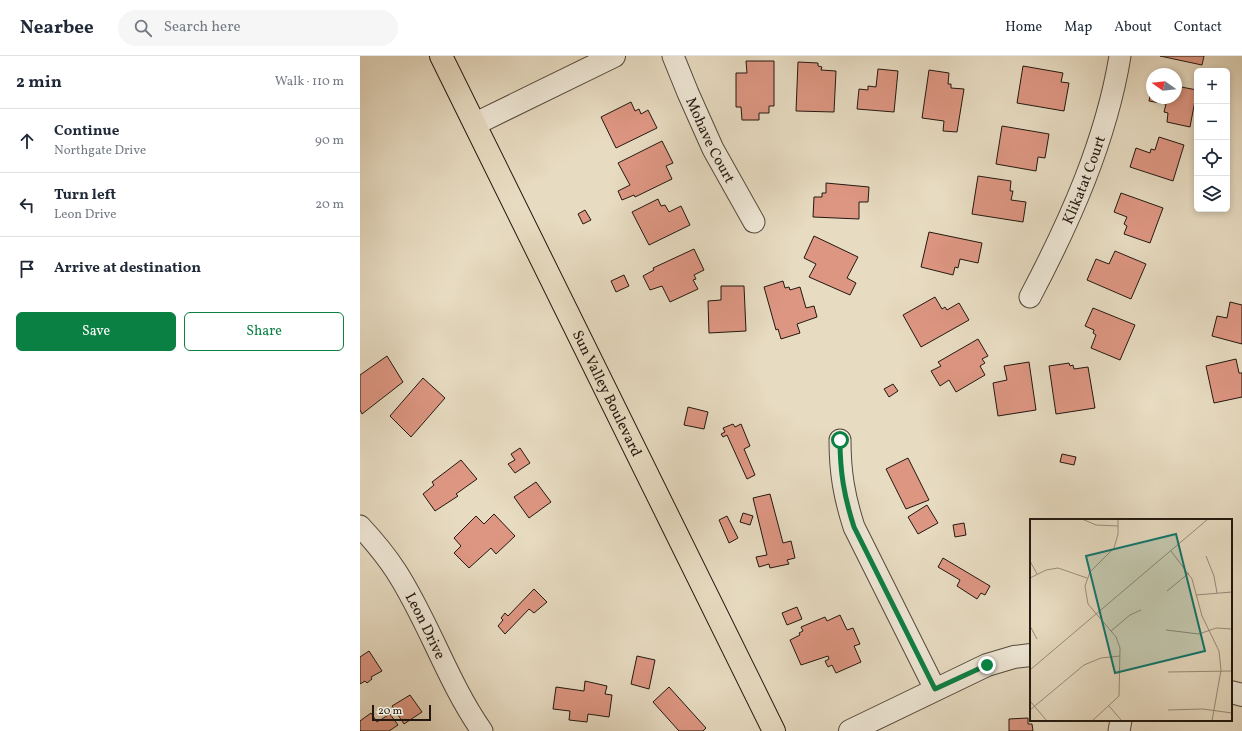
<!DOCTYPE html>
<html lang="en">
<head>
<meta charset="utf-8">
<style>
  :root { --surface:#fff; --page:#f6f6f7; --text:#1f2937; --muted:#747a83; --line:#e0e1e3; --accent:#0b8043 }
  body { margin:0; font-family:Vollkorn,serif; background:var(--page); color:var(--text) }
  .controls { position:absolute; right:12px; top:12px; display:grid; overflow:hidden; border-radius:6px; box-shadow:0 2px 6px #0003 }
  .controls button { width:36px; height:36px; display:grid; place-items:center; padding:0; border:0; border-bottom:1px solid var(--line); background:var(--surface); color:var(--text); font:20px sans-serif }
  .compass { position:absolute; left:786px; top:12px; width:36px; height:36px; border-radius:50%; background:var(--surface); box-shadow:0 2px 6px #0003; rotate:284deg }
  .scale { position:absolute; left:12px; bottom:10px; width:59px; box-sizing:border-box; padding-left:4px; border:2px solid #221810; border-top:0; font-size:11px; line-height:14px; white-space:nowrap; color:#221810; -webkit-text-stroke:3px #efe8d7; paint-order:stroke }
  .stop { position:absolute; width:12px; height:12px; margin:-9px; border:3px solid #0b8043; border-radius:50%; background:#fff }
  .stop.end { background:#0b8043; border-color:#fff; box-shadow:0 1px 4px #0008 }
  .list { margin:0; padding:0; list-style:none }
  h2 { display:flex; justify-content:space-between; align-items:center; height:52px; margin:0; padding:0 16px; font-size:17px }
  h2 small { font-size:13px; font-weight:400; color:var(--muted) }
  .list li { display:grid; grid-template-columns:26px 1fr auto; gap:12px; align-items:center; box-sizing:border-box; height:64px; padding:0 16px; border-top:1px solid var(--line) }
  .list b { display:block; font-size:15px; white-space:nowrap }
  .list p { margin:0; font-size:13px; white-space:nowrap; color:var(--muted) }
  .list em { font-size:13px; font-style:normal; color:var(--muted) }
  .actions { display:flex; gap:8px; padding:12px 16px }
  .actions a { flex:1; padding:9px 0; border:1px solid var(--accent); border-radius:6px; text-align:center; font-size:14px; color:var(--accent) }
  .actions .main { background:var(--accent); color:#fff }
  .icon { flex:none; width:22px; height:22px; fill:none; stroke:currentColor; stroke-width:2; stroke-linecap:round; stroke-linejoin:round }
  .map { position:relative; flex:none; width:882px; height:675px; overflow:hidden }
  header { display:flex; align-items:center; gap:24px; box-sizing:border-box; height:56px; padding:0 20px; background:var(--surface); border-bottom:1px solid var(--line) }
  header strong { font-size:19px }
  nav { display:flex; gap:22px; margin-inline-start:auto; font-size:14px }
  .search { width:280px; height:36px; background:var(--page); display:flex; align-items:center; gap:10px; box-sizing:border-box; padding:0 14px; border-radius:22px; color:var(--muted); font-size:15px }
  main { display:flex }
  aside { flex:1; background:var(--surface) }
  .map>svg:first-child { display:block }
</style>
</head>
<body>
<header>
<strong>Nearbee</strong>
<div class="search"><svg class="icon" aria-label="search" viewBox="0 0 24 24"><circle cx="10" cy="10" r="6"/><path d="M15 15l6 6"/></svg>Search here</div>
<nav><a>Home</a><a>Map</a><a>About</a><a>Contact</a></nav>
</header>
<main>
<aside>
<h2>2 min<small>Walk · 110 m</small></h2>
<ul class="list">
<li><svg class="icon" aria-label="ahead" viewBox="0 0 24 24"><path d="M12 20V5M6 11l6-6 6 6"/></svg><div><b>Continue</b><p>Northgate Drive</p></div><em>90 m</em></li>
<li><svg class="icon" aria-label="left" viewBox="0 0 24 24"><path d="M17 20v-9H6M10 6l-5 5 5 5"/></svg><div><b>Turn left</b><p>Leon Drive</p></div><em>20 m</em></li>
<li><svg class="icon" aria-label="arrive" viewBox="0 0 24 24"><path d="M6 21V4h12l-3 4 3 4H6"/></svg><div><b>Arrive at destination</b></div></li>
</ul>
<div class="actions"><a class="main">Save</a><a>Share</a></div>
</aside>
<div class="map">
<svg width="882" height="675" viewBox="0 0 882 675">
  <rect width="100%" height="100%" fill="#e7dbc1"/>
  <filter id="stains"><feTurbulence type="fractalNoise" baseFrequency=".005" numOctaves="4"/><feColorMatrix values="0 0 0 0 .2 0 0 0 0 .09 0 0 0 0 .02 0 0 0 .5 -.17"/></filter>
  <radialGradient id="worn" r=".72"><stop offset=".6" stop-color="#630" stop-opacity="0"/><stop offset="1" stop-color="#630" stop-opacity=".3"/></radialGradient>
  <!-- building -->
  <g fill="#dd9682" stroke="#221810">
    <polygon points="800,0 844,0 842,9"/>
    <polygon points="386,5 414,5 414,50 409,50 409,57 399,57 399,64 382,64 381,51 376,51 376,17 387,17"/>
    <polygon points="438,6 458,7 458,10 462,11 461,14 476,15 474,56 436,55"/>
    <polygon points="663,10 703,17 701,26 709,27 704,55 657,47"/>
    <polygon points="518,13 538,15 534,56 497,53 499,33 508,34 508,30 516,31"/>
    <polygon points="569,14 589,17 588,28 591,28 591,32 604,33 597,76 583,75 584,65 562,62"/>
    <polygon points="792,30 792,42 816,42 816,30 837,34 830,71 807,66 808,57 804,56 806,48 789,45"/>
    <polygon points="271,46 275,55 279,53 281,58 288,54 297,72 256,92 241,61"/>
    <polygon points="642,70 689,78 685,102 678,101 676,115 636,108"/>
    <polygon points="799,81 824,89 813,125 770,111 776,92 790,97 791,93 795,94"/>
    <polygon points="302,85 313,107 306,110 312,123 275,141 274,139 262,144 258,135 270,129 258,107"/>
    <polygon points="618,120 651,125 650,135 653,135 651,144 666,146 663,166 612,158"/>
    <polygon points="466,127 509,131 508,146 499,146 499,163 453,161 454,141 462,141 462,137 466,137"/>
    <polygon points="761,137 803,152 790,187 764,178 767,170 764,168 767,161 754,156"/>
    <polygon points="298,143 301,150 305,149 309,156 321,150 330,169 289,189 272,156"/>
    <polygon points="225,154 231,164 223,168 218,158"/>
    <polygon points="569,176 622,187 618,207 600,203 598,212 595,211 593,219 561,211"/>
    <polygon points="454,180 498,201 487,222 496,227 490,239 449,221 456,208 444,202"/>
    <polygon points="334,193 344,214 334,219 336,223 333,224 338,233 310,246 302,230 290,234 283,220 294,214 293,212"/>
    <polygon points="755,195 786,208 771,243 727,224 736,203 749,208"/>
    <polygon points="264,219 269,230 256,236 251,225"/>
    <polygon points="423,225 425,232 429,231 430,234 440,231 446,252 454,250 457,261 437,268 440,277 421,283 418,273 416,274 404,231"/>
    <polygon points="361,230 384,230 386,275 349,277 348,245 361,244"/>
    <polygon points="575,241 582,253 585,251 587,254 599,247 609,264 561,291 543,259"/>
    <polygon points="870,246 882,249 882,288 852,280 857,260 867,262"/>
    <polygon points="733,252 775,269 760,304 731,292 736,279 733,277 734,274 725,270"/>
    <polygon points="618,283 628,300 622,303 625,307 620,310 625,319 596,336 589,324 580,330 571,315 581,310 578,306"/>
    <polygon points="27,300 43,326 2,358 0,354 0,319"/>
    <polygon points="876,303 879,317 882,317 882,341 854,347 846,310"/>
    <polygon points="669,306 676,354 638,360 633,327 647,324 644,310"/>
    <polygon points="709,307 710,310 713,309 714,313 728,311 735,352 696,358 689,310"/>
    <polygon points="63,322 85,342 51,381 30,360"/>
    <polygon points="533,328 538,335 529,341 524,333"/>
    <polygon points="328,351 348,356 344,373 324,369"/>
    <polygon points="373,368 375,371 381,368 390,390 384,393 395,419 387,423 367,379 363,381 361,378 365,376 363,372"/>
    <polygon points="160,392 170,407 155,417 148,408 155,404 151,398"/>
    <polygon points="702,398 716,401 714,409 700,406"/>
    <polygon points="548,402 569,444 546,453 526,413"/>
    <polygon points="101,404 117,423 96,438 98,440 75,455 63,438 74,429 72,426"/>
    <polygon points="176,426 191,446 169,462 154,441"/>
    <polygon points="410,438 423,487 431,485 435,502 427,504 429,508 410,512 409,508 399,511 396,501 407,499 393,442"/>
    <polygon points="567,449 578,467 558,478 548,461"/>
    <polygon points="383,457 393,460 390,469 380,466"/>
    <polygon points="134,458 155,480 136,498 131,492 109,512 94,497 101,490 94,482 116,460 124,468"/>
    <polygon points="367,460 378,482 369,487 359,464"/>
    <polygon points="604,467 606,479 595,481 593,469"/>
    <polygon points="583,502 630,530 625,539 621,537 617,543 597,530 600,524 578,511"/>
    <polygon points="174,533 187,546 174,557 169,553 145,578 138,570 143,564 141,562 145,557 148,560"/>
    <polygon points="437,551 442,563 427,569 422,557"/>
    <polygon points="480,559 487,574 493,572 500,588 494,590 501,606 476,617 472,609 468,611 465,605 469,603 468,600 441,609 430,584 440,579 439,577 443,575 441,571 465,561 467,565"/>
    <polygon points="9,595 22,615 11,621 12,623 7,627 5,625 0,628 0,601"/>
    <polygon points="277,600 295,604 289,633 271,628"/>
    <polygon points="225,625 247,630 245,638 252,639 249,661 228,658 227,666 209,664 210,655 193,653 196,631 224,635"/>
    <polygon points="309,631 346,672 343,675 319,675 293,646"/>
    <polygon points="50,639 62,656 44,668 32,650"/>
    <polygon points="11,657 17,666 30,658 38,669 29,675 0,675 0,665"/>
    <polygon points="668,662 668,668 672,668 673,675 649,675 649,663"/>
  </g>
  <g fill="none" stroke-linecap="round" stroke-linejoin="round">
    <defs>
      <g id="minor">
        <path id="s1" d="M313 0 328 37 353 93 394 166"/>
        <path id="s2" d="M670 241C710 165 746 85 760 0"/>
        <path d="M480 384C480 416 484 440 494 471L575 633"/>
        <path id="s3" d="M0 470C13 484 25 498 36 515 69 566 87 625 122 675"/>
        <polyline points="759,675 761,664"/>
      </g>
      <g id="tertiary">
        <polyline points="115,68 254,0"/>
        <polyline points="871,636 882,639"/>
        <polyline points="490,675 627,609 654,601 671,599"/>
      </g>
      <g id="primary">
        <path id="s4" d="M81 0 414 675"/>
      </g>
    </defs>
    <!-- minor casing -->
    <use href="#minor" stroke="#53493c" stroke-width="23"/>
    <!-- tertiary casing -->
    <use href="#tertiary" stroke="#53493c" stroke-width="24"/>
    <!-- primary casing -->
    <use href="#primary" stroke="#221810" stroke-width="24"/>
    <!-- minor -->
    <use href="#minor" stroke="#efe8d7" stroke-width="21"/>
    <!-- tertiary -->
    <use href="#tertiary" stroke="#efe8d7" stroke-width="22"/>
    <!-- primary -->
    <use href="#primary" stroke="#e7dbc1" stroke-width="22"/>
  </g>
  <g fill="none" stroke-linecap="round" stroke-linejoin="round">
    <!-- route -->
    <path stroke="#0b8043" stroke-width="5" d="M480 384C480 416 484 440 494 471L575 633 627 609"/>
  </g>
  <g text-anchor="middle" stroke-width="4" stroke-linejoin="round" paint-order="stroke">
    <!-- street labels -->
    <g font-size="15" fill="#221810" stroke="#efe8d7">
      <text dy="5" stroke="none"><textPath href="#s1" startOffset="92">Mohave Court</textPath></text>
      <text dy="5" stroke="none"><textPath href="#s2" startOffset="129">Klikatat Court</textPath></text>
      <text dy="5" stroke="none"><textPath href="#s4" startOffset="376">Sun Valley Boulevard</textPath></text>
      <text dy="5" stroke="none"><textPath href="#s3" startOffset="120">Leon Drive</textPath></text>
    </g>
  </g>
  <!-- overview -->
  <g transform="translate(670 463)">
    <rect width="202" height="202" fill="#e7dbc1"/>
    <path fill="none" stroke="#988d7a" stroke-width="1" d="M52 0 66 6 88 7M141 32 162 60 172 97 189 132 191 151 182 202M176 37 184 57 187 74M0 42 7 55M0 59 16 51 28 49 57 59M137 72 159 54M166 76 202 73M0 107 7 120M136 111 169 115 186 109 202 110M81 112 100 96 111 91M0 151 178 0M138 153 202 152M0 182 17 202M79 187 92 202M0 191 54 146 71 139 90 137M138 191 173 190 202 194M62 202 89 177 90 129 86 118 58 85 55 67 60 53 84 29 88 15V0"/>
    <path fill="#0f766e" fill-opacity="0.15" stroke="#0f766e" stroke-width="2" d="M146 15 175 132 85 154 56 37Z"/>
    <rect width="202" height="202" fill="none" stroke="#221810" stroke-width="2"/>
  </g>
  <rect width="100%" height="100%" filter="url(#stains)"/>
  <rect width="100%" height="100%" fill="url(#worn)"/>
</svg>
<div class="controls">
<button>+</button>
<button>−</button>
<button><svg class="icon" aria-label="locate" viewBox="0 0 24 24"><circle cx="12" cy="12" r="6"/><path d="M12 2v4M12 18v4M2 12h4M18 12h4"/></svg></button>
<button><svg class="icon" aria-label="layers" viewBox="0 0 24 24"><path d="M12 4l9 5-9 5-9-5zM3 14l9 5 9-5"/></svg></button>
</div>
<svg class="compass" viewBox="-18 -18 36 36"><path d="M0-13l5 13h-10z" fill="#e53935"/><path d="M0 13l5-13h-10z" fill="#747a83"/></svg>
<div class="scale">20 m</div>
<div class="stop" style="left:480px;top:384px"></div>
<div class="stop end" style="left:627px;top:609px"></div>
</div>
</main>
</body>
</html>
